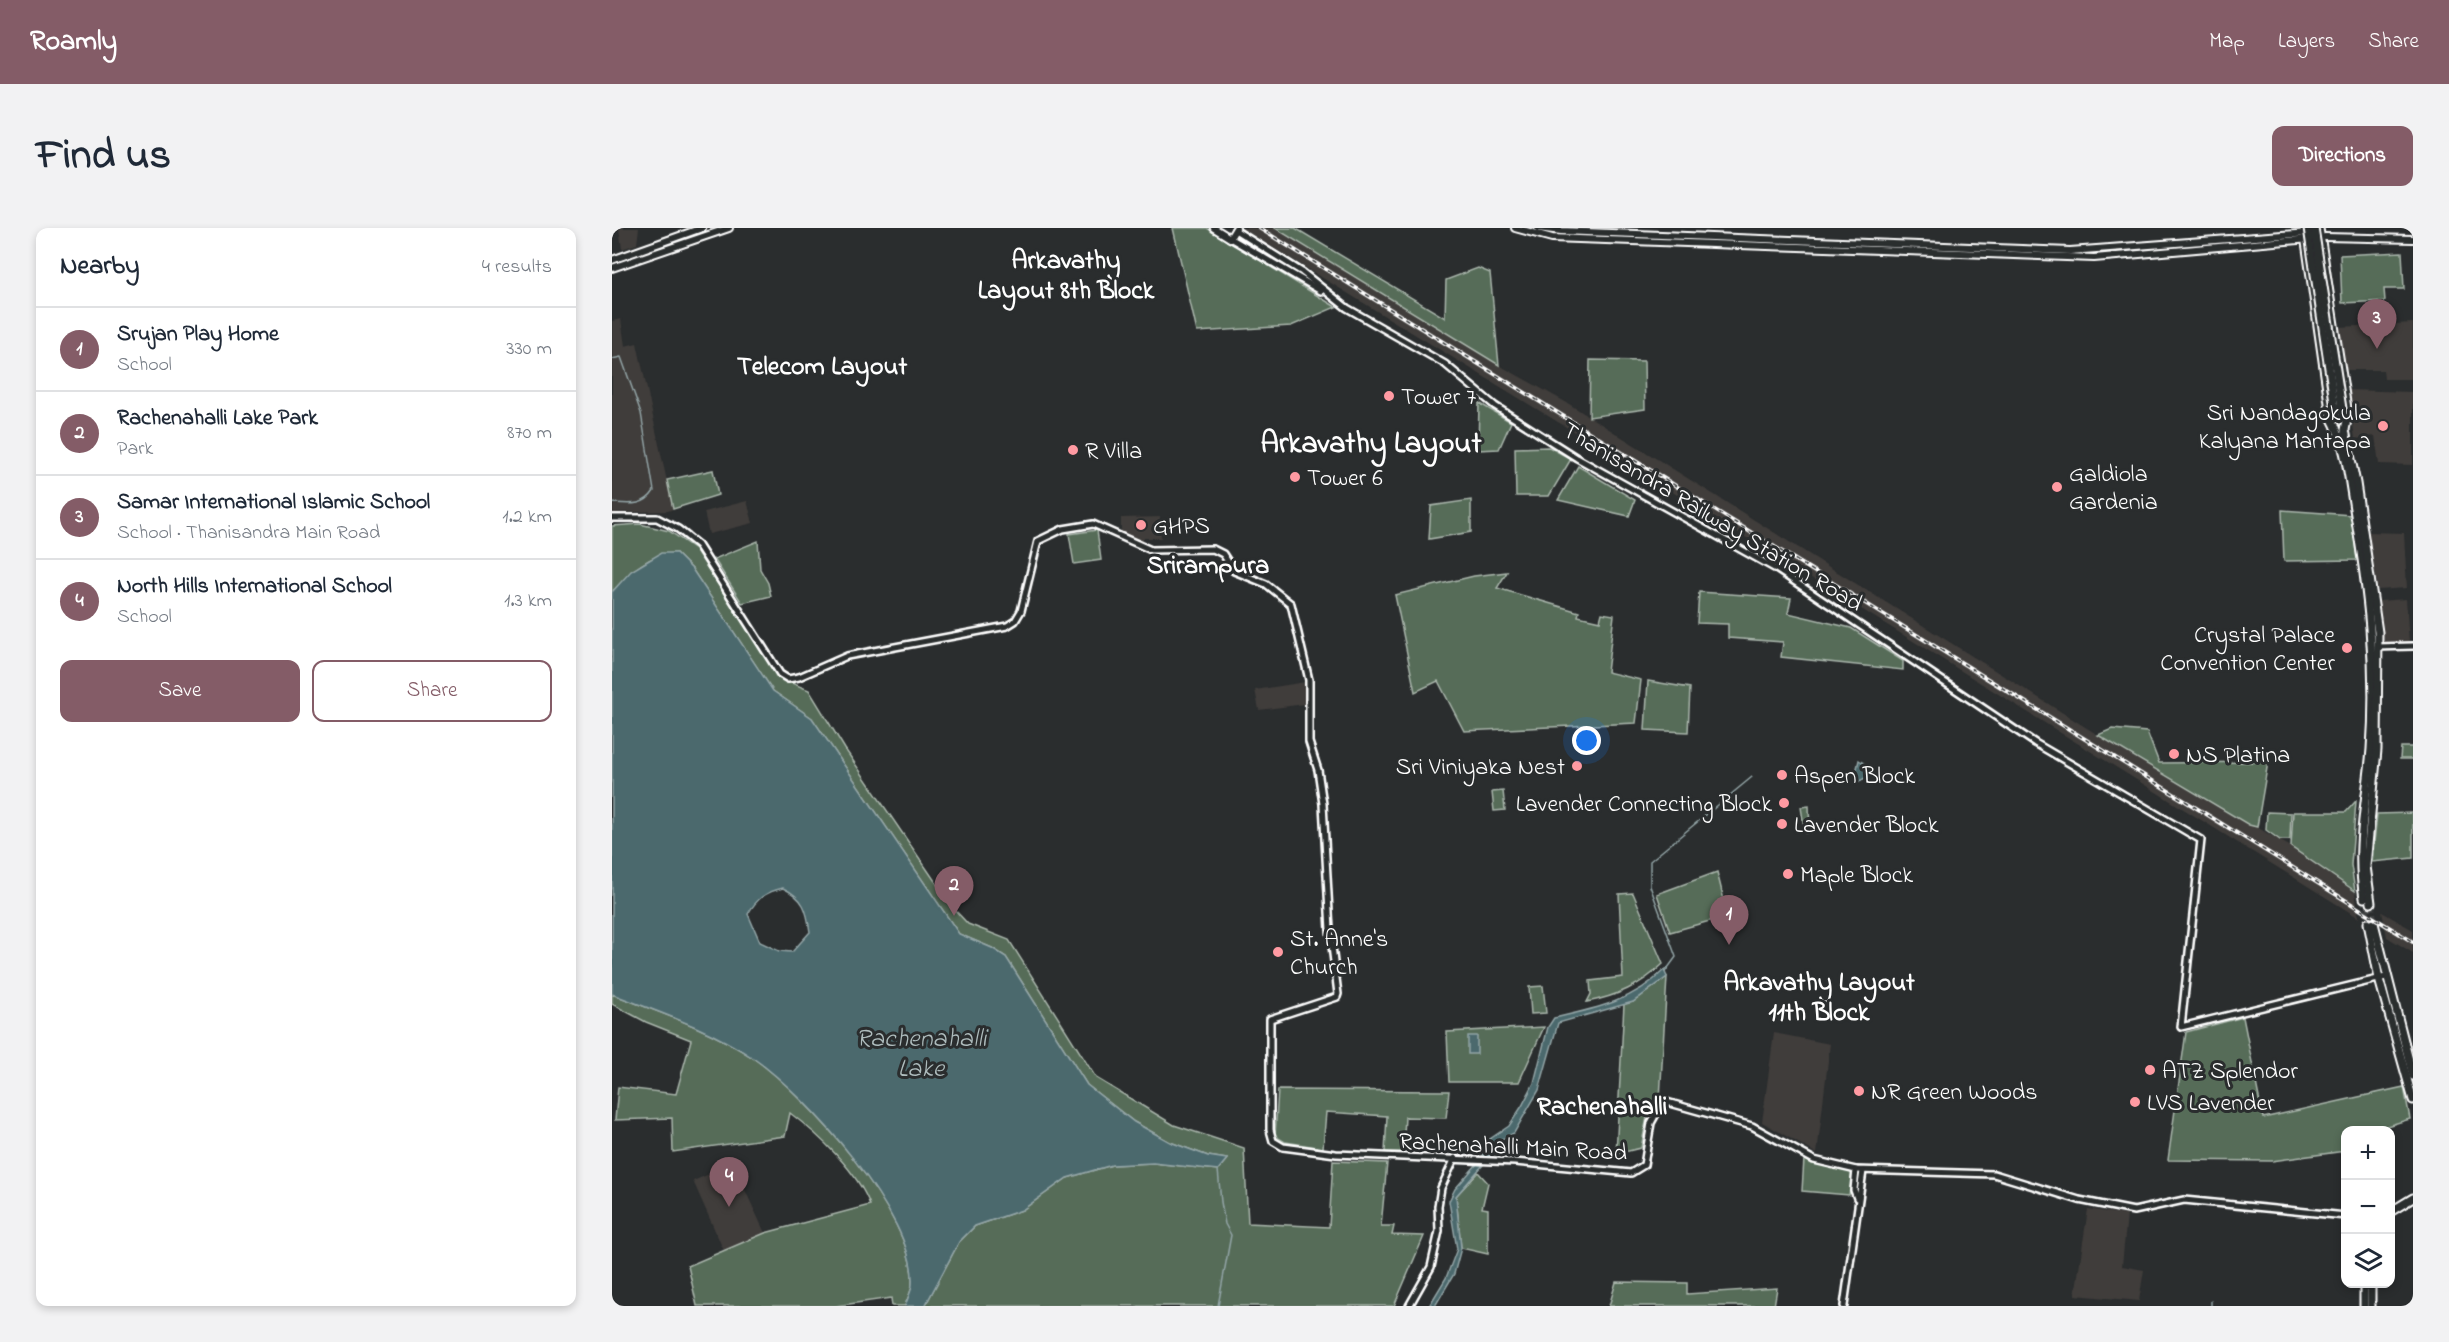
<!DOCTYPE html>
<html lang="en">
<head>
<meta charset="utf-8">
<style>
  :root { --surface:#fff; --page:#f2f2f3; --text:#1f2937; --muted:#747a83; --line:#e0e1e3; --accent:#845c67 }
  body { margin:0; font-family:"Indie Flower",sans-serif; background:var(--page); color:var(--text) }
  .controls { position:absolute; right:18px; bottom:18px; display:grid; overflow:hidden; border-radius:12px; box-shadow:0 3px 9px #0003 }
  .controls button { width:54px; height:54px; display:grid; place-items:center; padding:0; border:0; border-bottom:2px solid var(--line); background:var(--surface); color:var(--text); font:30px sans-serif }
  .you { position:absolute; left:975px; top:513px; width:21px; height:21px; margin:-15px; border:4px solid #fff; border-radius:50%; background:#1a73e8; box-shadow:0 0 0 9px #1a73e833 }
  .badge { display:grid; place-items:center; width:39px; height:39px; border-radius:50%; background:var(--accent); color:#fff; font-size:20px; font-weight:700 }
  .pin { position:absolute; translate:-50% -50px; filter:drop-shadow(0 2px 3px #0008) }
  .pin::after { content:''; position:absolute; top:32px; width:21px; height:18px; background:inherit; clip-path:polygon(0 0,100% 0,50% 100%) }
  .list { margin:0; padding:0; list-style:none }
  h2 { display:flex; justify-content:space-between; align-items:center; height:78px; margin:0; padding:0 24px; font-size:26px }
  h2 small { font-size:20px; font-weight:400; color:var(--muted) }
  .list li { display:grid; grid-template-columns:39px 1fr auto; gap:18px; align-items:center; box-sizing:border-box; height:84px; padding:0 24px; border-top:2px solid var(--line) }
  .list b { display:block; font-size:22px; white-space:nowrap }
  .list p { margin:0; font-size:20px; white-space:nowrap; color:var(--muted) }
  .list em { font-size:20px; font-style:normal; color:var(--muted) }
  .actions { display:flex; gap:12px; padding:18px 24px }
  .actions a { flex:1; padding:14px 0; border:2px solid var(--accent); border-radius:12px; text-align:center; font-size:21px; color:var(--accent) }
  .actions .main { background:var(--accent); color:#fff }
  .icon { flex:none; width:33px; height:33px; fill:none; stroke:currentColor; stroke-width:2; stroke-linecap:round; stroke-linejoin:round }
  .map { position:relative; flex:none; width:1801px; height:1078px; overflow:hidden; border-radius:12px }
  header { display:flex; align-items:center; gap:36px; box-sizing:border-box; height:84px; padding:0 30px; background:var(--accent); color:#fff }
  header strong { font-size:28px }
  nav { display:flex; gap:33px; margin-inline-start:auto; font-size:21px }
  .intro { display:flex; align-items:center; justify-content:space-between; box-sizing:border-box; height:144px; padding:0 36px }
  h1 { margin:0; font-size:42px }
  .button { padding:15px 27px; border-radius:12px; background:var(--accent); color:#fff; font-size:21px; font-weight:700 }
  main { display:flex; gap:36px; padding:0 36px }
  aside { flex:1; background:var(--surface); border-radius:12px; box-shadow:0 3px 9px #0003 }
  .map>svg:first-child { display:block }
</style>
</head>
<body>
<header>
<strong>Roamly</strong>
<nav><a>Map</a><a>Layers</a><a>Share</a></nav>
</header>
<div class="intro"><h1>Find us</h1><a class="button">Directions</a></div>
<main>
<aside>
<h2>Nearby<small>4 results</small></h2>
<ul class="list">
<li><span class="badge">1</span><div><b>Srujan Play Home</b><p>School</p></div><em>330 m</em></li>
<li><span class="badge">2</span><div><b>Rachenahalli Lake Park</b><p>Park</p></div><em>870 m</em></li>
<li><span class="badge">3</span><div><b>Samar International Islamic School</b><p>School · Thanisandra Main Road</p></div><em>1.2 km</em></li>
<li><span class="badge">4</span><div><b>North Hills International School</b><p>School</p></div><em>1.3 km</em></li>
</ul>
<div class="actions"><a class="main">Save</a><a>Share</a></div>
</aside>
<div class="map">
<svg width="1801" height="1078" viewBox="0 0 1801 1078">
  <rect width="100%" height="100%" fill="#2a2d2e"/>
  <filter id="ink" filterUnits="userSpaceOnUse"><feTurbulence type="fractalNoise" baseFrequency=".0167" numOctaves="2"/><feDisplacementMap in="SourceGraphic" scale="12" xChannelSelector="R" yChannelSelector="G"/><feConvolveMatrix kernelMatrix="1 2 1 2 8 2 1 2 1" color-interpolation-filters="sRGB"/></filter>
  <g filter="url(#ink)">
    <!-- built -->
    <g fill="#3f3c3a">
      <polygon points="7,0 27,0 25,16 10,21"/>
      <polygon points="629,0 663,0 887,137 957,176 1486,507 1679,619 1743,663 1747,690 1080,276"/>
      <polygon points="9,91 13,118 25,115 61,281 56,283 0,285 0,93"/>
      <polygon points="1801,95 1801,151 1772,151 1771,142 1733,142 1727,99"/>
      <polygon points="1736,162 1801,164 1801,237 1767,236 1763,208 1743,211"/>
      <polygon points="135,273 141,295 97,306 92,284"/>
      <polygon points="548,289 549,310 531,310 531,317 509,304 509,290"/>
      <polygon points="1756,304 1792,305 1795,360 1766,362"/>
      <polygon points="1794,371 1797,414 1770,414 1767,373"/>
      <polygon points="693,454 693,476 647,482 643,462"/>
      <polygon points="1770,684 1801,702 1801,725 1775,709"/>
      <polygon points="1162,805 1218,816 1205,926 1150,894"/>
      <polygon points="121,936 153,1005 112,1023 81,953"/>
      <polygon points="1476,981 1515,987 1510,1038 1532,1042 1527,1073 1463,1067"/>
    </g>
    <!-- green -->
    <g fill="#566c59" stroke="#aab6ac" stroke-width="1.5">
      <polygon points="561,0 595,0 724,79 679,98 585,104"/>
      <polygon points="663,0 683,0 833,90 834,52 866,40 878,45 887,137"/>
      <polygon points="1790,24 1792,61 1772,61 1773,73 1730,75 1728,27"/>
      <polygon points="978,132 1032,133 1033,181 977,189"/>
      <polygon points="867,175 899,194 887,221 866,222"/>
      <polygon points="937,219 959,231 937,268 904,268 903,220"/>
      <polygon points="966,238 1023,272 1017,288 946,272"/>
      <polygon points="101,242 106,267 61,281 55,252"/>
      <polygon points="859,272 859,304 817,311 819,278"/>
      <polygon points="1670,282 1739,287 1745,332 1672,333"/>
      <path d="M28 296 57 303 83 321 167 450 197 462 233 521 342 681 356 696 397 712 484 850 562 897 632 920 636 995 717 999 721 933 775 935 769 998H782L780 1007 812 1008 782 1078H313L347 1014 363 998 410 982 455 950 500 937 541 935 606 942 615 931 596 928 558 914 522 894 475 857 394 729 380 720 347 706 200 490 161 463 80 341 64 325C37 325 18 344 0 364V298Z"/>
      <polygon points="485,302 489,332 462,336 457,306"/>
      <polygon points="146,313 148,341 156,355 159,368 130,375 102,331"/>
      <polygon points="895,344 885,360 967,384 966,388 988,393 990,385 1002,387 995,444 1029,452 1024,495 852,503 826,453 803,464 783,367 862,348"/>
      <polygon points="1087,364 1179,370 1176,385 1239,400 1291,433 1291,442 1169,429 1171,414 1116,410 1116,396 1085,395"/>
      <polygon points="1036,453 1078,460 1076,504 1033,502"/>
      <polygon points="1500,501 1535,504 1547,535 1656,534 1645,599 1637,597 1486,507"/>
      <polygon points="1789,519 1801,519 1801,531 1788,531"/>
      <polygon points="891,563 893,582 882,583 880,564"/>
      <polygon points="1744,573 1739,637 1743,663 1679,619 1681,584 1734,584"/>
      <polygon points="1197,578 1198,605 1193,605 1189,579"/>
      <polygon points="1655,584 1679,585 1678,612 1668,612 1654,602"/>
      <polygon points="1801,585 1801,630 1760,634 1765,586"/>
      <polygon points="1105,644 1116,688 1058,704 1045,666"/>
      <path d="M1021 665 1051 736C1028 758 1005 768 975 774L979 766 978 753 1011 749 1007 666Z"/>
      <polygon points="1055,749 1048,871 1036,884 1029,920 1004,926 1012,776 1021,774"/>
      <polygon points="931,758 934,785 919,786 917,759"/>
      <path d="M0 766C49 785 98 801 141 830 194 867 304 988 300 1056 300 1063 295 1071 293 1078H280L279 1070 223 1078H85L76 1038 153 1005 258 977C246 944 206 906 178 885L173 908 61 924 60 890 3 892 6 859 64 866 79 812 34 794 0 776Z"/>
      <polygon points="1631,789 1651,890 1792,859 1798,891 1768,900 1768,902 1734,902 1733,923 1660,933 1556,932 1574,804"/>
      <polygon points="932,799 907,854 837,854 835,804"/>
      <polygon points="666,862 837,863 834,890 793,889 791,924 773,924 775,888 714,884 711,920 673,914 663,908"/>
      <polygon points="1192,931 1241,944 1237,967 1190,963"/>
      <polygon points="866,944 876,955 870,980 876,981 876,1026 849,1020 844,968"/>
      <polygon points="1004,1054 1075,1055 1075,1066 1165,1060 1162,1078 997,1078"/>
    </g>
    <!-- water -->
    <g fill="#4b696d" stroke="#93a5a7" stroke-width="1.5" fill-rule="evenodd">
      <path d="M49 325H64L80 341 161 463 200 490 347 706 380 720 394 729 475 857 522 894 558 914 596 928 615 931 606 942 541 935 500 937 455 950 410 982 363 998 347 1014 313 1078H293C295 1071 300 1063 300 1056 304 988 194 867 141 830 98 801 49 785 0 766V364L19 343ZM171 660C192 670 195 682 198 704L180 724 167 723 148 714 136 686C145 670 154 664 171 660Z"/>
      <polygon points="1247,532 1256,538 1255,549 1246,554 1244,544"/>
      <path d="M1052 742 1055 749 1021 774 946 795 927 862 902 905 880 916 877 930 870 929 875 913 897 898 910 878 922 855 936 799 942 790C983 781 1022 773 1052 742Z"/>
      <rect x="856" y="808" width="9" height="18"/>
      <polygon points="865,936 871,937 844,968 849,1020 842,1046 823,1078 817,1078 834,1050 845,1021 837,973 843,961"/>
    </g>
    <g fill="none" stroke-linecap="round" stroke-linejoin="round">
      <!-- stream -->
      <g stroke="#93a5a7" stroke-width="1.5">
        <path d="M0 131 9 129 29 185 42 263C32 279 17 276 0 275"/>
        <polyline points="1053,744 1064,729 1038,658 1038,633 1140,549"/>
        <polyline points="606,942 609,974 613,996 619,1007 606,1078"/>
        <polyline points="1599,1078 1599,1073"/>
      </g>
      <!-- primary-tunnel -->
      <g stroke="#3f4243" stroke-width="7" stroke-dasharray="7 3.5" stroke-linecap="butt">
        <polyline points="1752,670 1756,695"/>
        <polyline points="1759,675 1762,695"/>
      </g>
      <defs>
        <g id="tertiary">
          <polyline points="623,2 690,44 735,80 833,136 883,178 965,230 1164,341 1423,515 1589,612 1569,799 1774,749"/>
          <polyline points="618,10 709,63"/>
          <polyline points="0,290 45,290 66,301 86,317 168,446 176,451 187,449 235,428 395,398 403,393 409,383 426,313 451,301 481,296 539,322 601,321 611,326 622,343 654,356 679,376 697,452 697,514 706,542 711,576 718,702 726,766 725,769 658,791 658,902 661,913 671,919 724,926 903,934 1019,945 1032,937 1039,895 1051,873 1140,898 1202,932 1244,942 1382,946 1467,972 1522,983 1572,972 1734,988"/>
          <polyline points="1765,419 1801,418"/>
          <polyline points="1244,942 1242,962 1245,970"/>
          <polyline points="797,1078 819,1039 827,1003 826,978 829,960 843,930"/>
          <polyline points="1232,1078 1251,943"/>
        </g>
        <g id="secondary">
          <polyline points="602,0 618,10 624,0"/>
          <polyline points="903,0 940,10 1482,30 1698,11"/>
          <polyline points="926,0 949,3 1458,23 1697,5"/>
          <polyline points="1713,9 1801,11"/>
          <polyline points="0,32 90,0"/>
          <polyline points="0,40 117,0"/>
        </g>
        <g id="primary">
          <path d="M1692 0 1719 189C1734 216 1737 251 1742 281 1756 362 1765 438 1759 521 1755 571 1743 619 1752 670"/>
          <polyline points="1707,0 1736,187 1733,202 1744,255 1766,404 1765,522 1754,638 1759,675"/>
          <polyline points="1756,695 1767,751 1801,872"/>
          <polyline points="1762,695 1801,848"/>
          <polyline points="1778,984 1801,970"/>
          <polyline points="1752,1078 1752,1056"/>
          <polyline points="1759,1078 1759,1056"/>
        </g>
      </defs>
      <!-- tertiary casing -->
      <use href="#tertiary" stroke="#fff" stroke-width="10"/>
      <!-- secondary casing -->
      <use href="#secondary" stroke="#fff" stroke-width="10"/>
      <!-- primary casing -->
      <use href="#primary" stroke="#fff" stroke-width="11"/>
      <!-- tertiary -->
      <use href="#tertiary" stroke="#2a2d2e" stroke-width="5"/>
      <!-- secondary -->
      <use href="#secondary" stroke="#2a2d2e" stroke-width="6"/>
      <!-- primary -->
      <use href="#primary" stroke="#2a2d2e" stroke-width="7"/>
      <defs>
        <polyline id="rail" points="647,0 1801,714"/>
      </defs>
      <!-- rail casing -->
      <use href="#rail" stroke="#fff" stroke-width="4"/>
      <!-- rail -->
      <use href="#rail" stroke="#2a2d2e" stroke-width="1.5" stroke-dasharray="4.5" stroke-linecap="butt"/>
      <defs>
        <g id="primary-bridge">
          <polyline points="1696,0 1724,187"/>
          <polyline points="1702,0 1731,187"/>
        </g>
      </defs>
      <!-- primary-bridge casing -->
      <use href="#primary-bridge" stroke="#fff" stroke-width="11" stroke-linecap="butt"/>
      <!-- primary-bridge -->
      <use href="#primary-bridge" stroke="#2a2d2e" stroke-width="7"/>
    </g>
  </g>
  <!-- markers -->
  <g fill="#ff9aa2" stroke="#2a2d2e" stroke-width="2">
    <circle cx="777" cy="168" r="6"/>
    <circle cx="1771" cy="198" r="6"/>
    <circle cx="461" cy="222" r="6"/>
    <circle cx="683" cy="249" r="6"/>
    <circle cx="1445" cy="259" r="6"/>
    <circle cx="529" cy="297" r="6"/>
    <circle cx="1735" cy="420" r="6"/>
    <circle cx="1562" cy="526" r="6"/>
    <circle cx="965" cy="538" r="6"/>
    <circle cx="1170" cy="547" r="6"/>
    <circle cx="1172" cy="575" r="6"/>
    <circle cx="1170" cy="596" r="6"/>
    <circle cx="1176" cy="646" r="6"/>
    <circle cx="666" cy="724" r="6"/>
    <circle cx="1538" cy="842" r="6"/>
    <circle cx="1247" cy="863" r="6"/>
    <circle cx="1523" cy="874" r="6"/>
  </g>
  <g text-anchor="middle" stroke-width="6" stroke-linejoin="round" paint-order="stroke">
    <!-- poi labels -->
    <g font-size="24" fill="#fff" stroke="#2a2d2e" text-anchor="start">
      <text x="789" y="176">Tower 7</text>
      <text x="1759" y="192" text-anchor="end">Sri Nandagokula<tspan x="1759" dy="28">Kalyana Mantapa</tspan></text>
      <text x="473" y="230">R Villa</text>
      <text x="1457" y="253">Galdiola<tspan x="1457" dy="28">Gardenia</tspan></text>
      <text x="695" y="257">Tower 6</text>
      <text x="541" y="305">GHPS</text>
      <text x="1723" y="414" text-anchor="end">Crystal Palace<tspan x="1723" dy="28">Convention Center</tspan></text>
      <text x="1574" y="534">NS Platina</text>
      <text x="953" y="546" text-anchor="end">Sri Viniyaka Nest</text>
      <text x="1182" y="555">Aspen Block</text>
      <text x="1160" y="583" text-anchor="end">Lavender Connecting Block</text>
      <text x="1182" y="604">Lavender Block</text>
      <text x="1188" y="654">Maple Block</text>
      <text x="678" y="718">St. Anne's<tspan x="678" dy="28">Church</tspan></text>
      <text x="1550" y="850">ATZ Splendor</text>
      <text x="1259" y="871">NR Green Woods</text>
      <text x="1535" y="882">LVS Lavender</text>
    </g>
    <!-- street labels -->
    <g font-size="24" fill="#fff" stroke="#2a2d2e">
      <text transform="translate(1101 288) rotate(31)" y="8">Thanisandra Railway Station Road</text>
      <text transform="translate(901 918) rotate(3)" y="8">Rachenahalli Main Road</text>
    </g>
    <!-- neighbourhood labels -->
    <g font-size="26" font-weight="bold" fill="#fff" stroke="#2a2d2e">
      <text x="454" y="40">Arkavathy<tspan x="454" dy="30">Layout 8th Block</tspan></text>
      <text x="210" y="146">Telecom Layout</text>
      <text x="596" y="345">Srirampura</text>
      <text x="1207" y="762">Arkavathy Layout<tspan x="1207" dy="30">11th Block</tspan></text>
      <text x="990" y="886">Rachenahalli</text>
    </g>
    <!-- water labels -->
    <g font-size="26" font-style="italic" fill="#aebcbd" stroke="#2a2d2e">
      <text x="309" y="818">Rachenahalli<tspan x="309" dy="30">Lake</tspan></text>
    </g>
    <!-- district labels -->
    <g font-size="30" font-weight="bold" fill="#fff" stroke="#2a2d2e">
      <text x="759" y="224">Arkavathy Layout</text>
    </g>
  </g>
</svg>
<div class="controls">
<button>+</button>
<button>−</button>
<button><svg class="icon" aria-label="layers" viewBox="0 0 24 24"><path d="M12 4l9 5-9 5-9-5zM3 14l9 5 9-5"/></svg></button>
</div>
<div class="you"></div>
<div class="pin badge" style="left:1117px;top:717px">1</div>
<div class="pin badge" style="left:342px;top:688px">2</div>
<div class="pin badge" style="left:1765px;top:121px">3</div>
<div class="pin badge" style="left:117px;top:979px">4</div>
</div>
</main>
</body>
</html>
